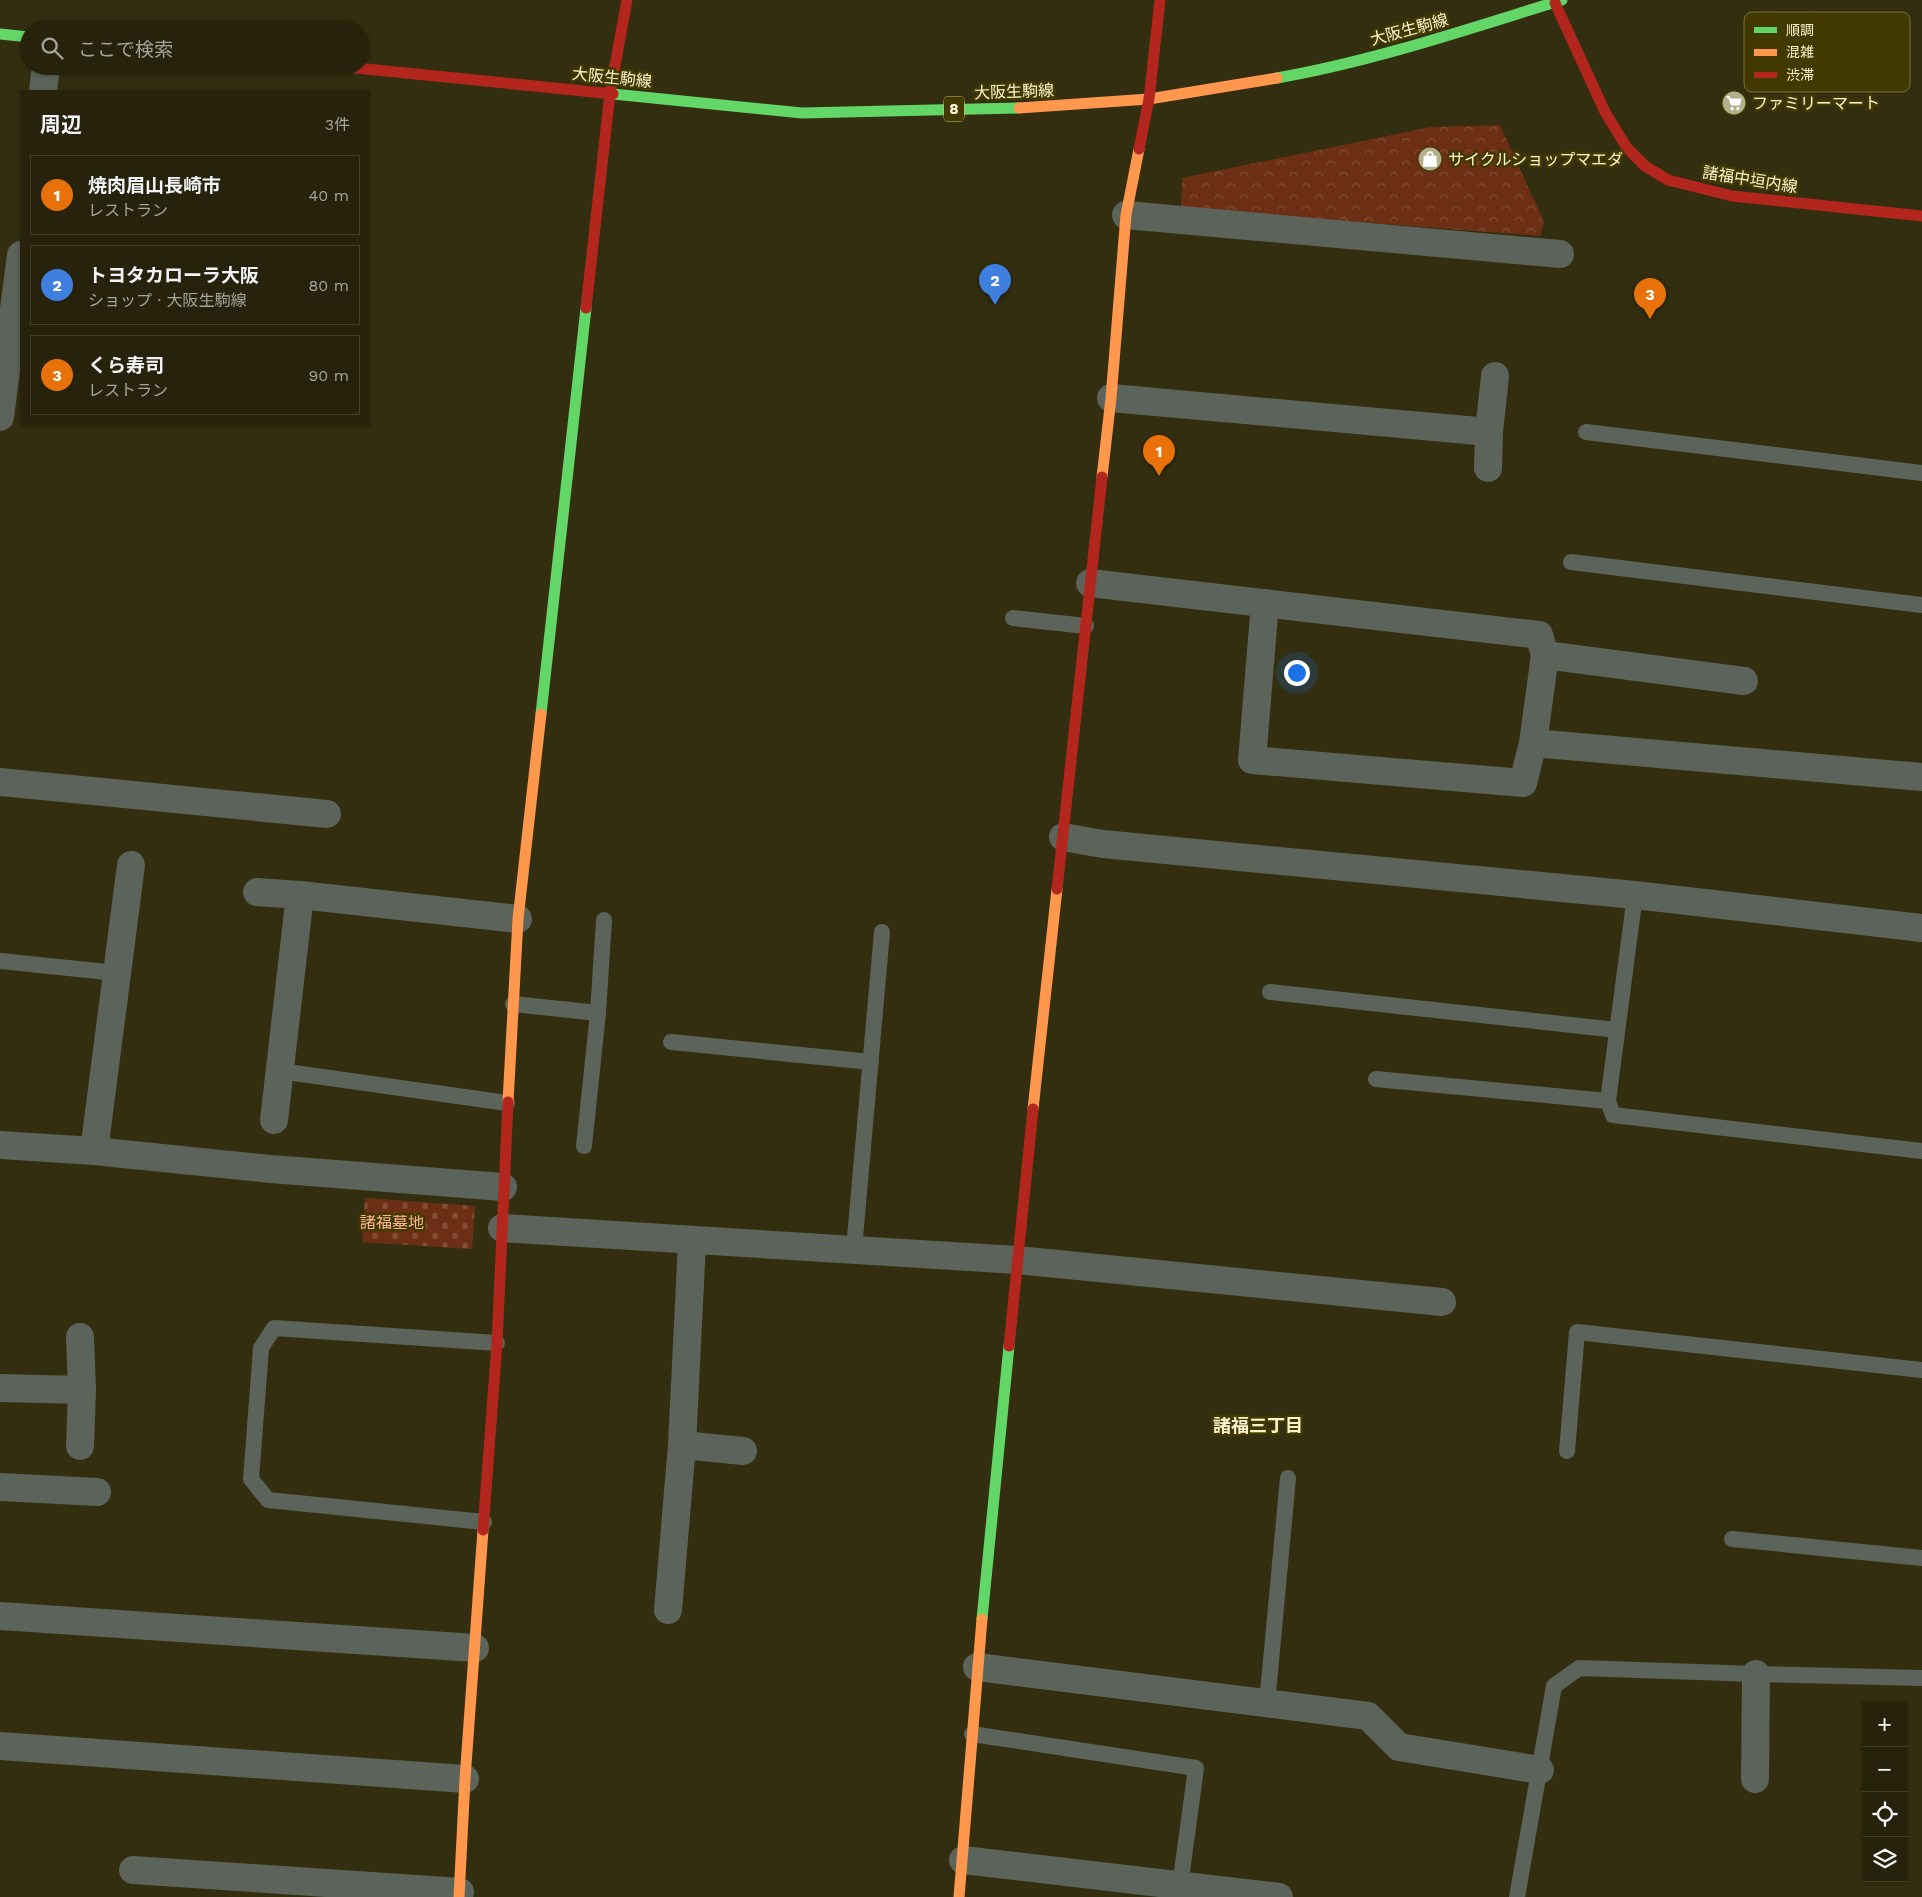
<!DOCTYPE html>
<html lang="ja">
<head>
<meta charset="utf-8">
<style>
  :root { --surface:#26220b; --page:#2e2a14; --text:#f1f3f6; --muted:#a4a49d; --line:#423f2c; --accent:#8bbbb9 }
  body { margin:0; font-family:"Work Sans","Noto Sans JP",sans-serif; background:var(--page); color:var(--text) }
  .controls { position:absolute; right:15px; bottom:15px; display:grid; overflow:hidden; border-radius:0px; box-shadow:0 1px 4px #0004 }
  .controls button { width:45px; height:45px; display:grid; place-items:center; padding:0; border:0; border-bottom:1px solid var(--line); background:var(--surface); color:var(--text); font:25px sans-serif }
  .you { position:absolute; left:1296px; top:672px; width:18px; height:18px; margin:-12px; border:4px solid #fff; border-radius:50%; background:#1a73e8; box-shadow:0 0 0 8px #1a73e833 }
  .badge { display:grid; place-items:center; width:32px; height:32px; border-radius:50%; background:var(--accent); color:#fff; font-size:16px; font-weight:700 }
  .pin { position:absolute; translate:-50% -41px; filter:drop-shadow(0 1px 2px #0008) }
  .pin::after { content:''; position:absolute; top:26px; width:18px; height:15px; background:inherit; clip-path:polygon(0 0,100% 0,50% 100%) }
  .list { margin:0; padding:0; list-style:none }
  h2 { display:flex; justify-content:space-between; align-items:center; height:65px; margin:0; padding:0 20px; font-size:21px }
  h2 small { font-size:16px; font-weight:400; color:var(--muted) }
  .list li { display:grid; grid-template-columns:32px 1fr auto; gap:15px; align-items:center; box-sizing:border-box; height:80px; margin:0 10px 10px; padding:0 10px; border:1px solid var(--line); border-radius:0px }
  .list b { display:block; font-size:19px; white-space:nowrap }
  .list p { margin:0; font-size:16px; white-space:nowrap; color:var(--muted) }
  .list em { font-size:16px; font-style:normal; color:var(--muted) }
  .icon { flex:none; width:28px; height:28px; fill:none; stroke:currentColor; stroke-width:2; stroke-linecap:round; stroke-linejoin:round }
  .map { position:relative; flex:none; width:1922px; height:1897px; overflow:hidden }
  .search { position:absolute; background:var(--surface); box-shadow:0 1px 4px #0004; left:20px; top:20px; width:350px; height:55px; display:flex; align-items:center; gap:12px; box-sizing:border-box; padding:0 18px; border-radius:28px; color:var(--muted); font-size:19px }
  .panel { position:absolute; background:var(--surface); box-shadow:0 1px 4px #0004; left:20px; top:90px; width:350px; height:335px; border-radius:0px }
  .map>svg:first-child { display:block }
</style>
</head>
<body>
<div class="map">
<svg width="1922" height="1897" viewBox="0 0 1922 1897">
  <defs>
    <pattern id="forest-crowns" width="20" height="18" patternUnits="userSpaceOnUse" patternTransform="scale(1.25)"><rect width="20" height="18" fill="#6c2f15"/><path d="M2 6a3 3 0 1 1 6 0M12 15a3 3 0 1 1 6 0" fill="none" stroke="#824e36"/></pattern>
    <pattern id="cemetery-stones" width="16" height="16" patternUnits="userSpaceOnUse" patternTransform="scale(1.25)"><rect width="16" height="16" fill="#6c2f15"/><path d="M2 7V4a2 2 0 0 1 4 0v3zM10 15v-3a2 2 0 0 1 4 0v3z" fill="#824e36"/></pattern>
  </defs>
  <rect width="100%" height="100%" fill="#332e0f"/>
  <!-- forest -->
  <polygon fill="url(#forest-crowns)" points="1500,125 1544,222 1540,236 1181,208 1182,178 1431,127"/>
  <!-- cemetery -->
  <polygon fill="url(#cemetery-stones)" points="365,1198 475,1206 472,1249 362,1242"/>
  <g fill="none" stroke-linecap="round" stroke-linejoin="round">
    <!-- lane -->
    <g stroke="#5c635a" stroke-width="16">
      <polyline points="1586,432 1922,473"/>
      <polyline points="1571,562 1922,605"/>
      <polyline points="1013,618 1086,626"/>
      <polyline points="1635,895 1608,1101 1613,1115 1922,1151"/>
      <polyline points="0,961 117,973"/>
      <polyline points="1270,992 1617,1030"/>
      <polyline points="513,1004 598,1013"/>
      <polyline points="671,1042 871,1062"/>
      <polyline points="280,1071 507,1103"/>
      <polyline points="1376,1079 1608,1101"/>
      <polyline points="584,1146 598,1013 604,920"/>
      <polyline points="854,1249 882,932"/>
      <polyline points="1567,1451 1577,1332 1922,1370"/>
      <polyline points="484,1522 268,1500 251,1479 261,1348 274,1328 497,1343"/>
      <polyline points="1732,1539 1922,1558"/>
      <polyline points="1267,1704 1288,1478"/>
      <polyline points="972,1734 1196,1768 1180,1886"/>
      <polyline points="1517,1897 1554,1686 1579,1668 1756,1674 1922,1678"/>
    </g>
    <!-- street -->
    <g stroke="#5c635a" stroke-width="28">
      <polyline points="43,91 46,66"/>
      <polyline points="1126,215 1560,254"/>
      <polyline points="1111,398 1489,432"/>
      <polyline points="0,417 21,255"/>
      <polyline points="1488,468 1489,432 1495,376"/>
      <polyline points="1090,583 1539,635 1545,655"/>
      <polyline points="1265,603 1252,760 1523,783 1533,743"/>
      <polyline points="1744,681 1545,655 1533,743 1922,777"/>
      <polyline points="0,782 327,814"/>
      <polyline points="1063,837 1103,844 1635,895 1922,928"/>
      <polyline points="257,892 300,895 518,919"/>
      <polyline points="274,1120 300,895"/>
      <polyline points="0,1145 94,1151 271,1169 503,1187"/>
      <polyline points="94,1151 131,865"/>
      <polyline points="502,1228 1017,1260 1442,1302"/>
      <polyline points="0,1388 82,1390"/>
      <polyline points="682,1445 743,1451"/>
      <polyline points="80,1446 82,1390 80,1337"/>
      <polyline points="0,1487 97,1492"/>
      <polyline points="668,1610 682,1445 692,1242"/>
      <polyline points="0,1616 475,1648"/>
      <polyline points="977,1667 1368,1716 1399,1747 1540,1770"/>
      <polyline points="0,1746 465,1779"/>
      <polyline points="1755,1779 1756,1674"/>
      <polyline points="963,1860 1279,1897"/>
      <polyline points="133,1870 460,1892"/>
    </g>
    <!-- fast -->
    <g stroke="#63d668" stroke-width="11">
      <polyline points="0,34 29,37"/>
      <path d="M1277 78C1374 61 1468 29 1562 0"/>
      <polyline points="613,94 802,113 1019,108"/>
      <polyline points="541,714 586,308"/>
      <polyline points="982,1619 1009,1346"/>
    </g>
    <!-- slow -->
    <g stroke="#ff974d" stroke-width="11">
      <polyline points="1019,108 1149,99 1277,78"/>
      <polyline points="1102,477 1111,398 1126,215 1139,149"/>
      <polyline points="508,1102 518,919 541,714"/>
      <polyline points="1033,1109 1057,889"/>
      <polyline points="459,1897 465,1779 483,1530"/>
      <polyline points="959,1897 982,1619"/>
    </g>
    <!-- jam -->
    <g stroke="#b3261e" stroke-width="11">
      <polyline points="1555,3 1605,112 1627,148 1645,166 1668,180 1732,196 1922,216"/>
      <polyline points="336,66 613,94"/>
      <polyline points="1139,149 1149,99 1160,0"/>
      <polyline points="586,308 610,93 627,0"/>
      <polyline points="1057,889 1102,477"/>
      <polyline points="1009,1346 1033,1109"/>
      <polyline points="483,1530 497,1343 508,1102"/>
    </g>
  </g>
  <!-- icons -->
  <defs>
    <symbol id="supermarket-disc" viewBox="-11 -11 22 22"><circle r="9.5" fill="#b4af8d" stroke="#423900"/><path d="M-6-5.5h2.5l.6 2H6L4.5 2H-2.5L-4.4-4H-6ZM-1.5 3.2a1.3 1.3 0 1 0 .1 0ZM3 3.2a1.3 1.3 0 1 0 .1 0Z" fill="#fff"/></symbol>
    <symbol id="shop-disc" viewBox="-11 -11 22 22"><circle r="9.5" fill="#b4af8d" stroke="#423900"/><path d="M-5-2.5h2.3a2.7 3.5 0 0 1 5.4 0H5L5.5 6h-11ZM-1.5-2.5h3a1.5 2.3 0 0 0-3 0Z" fill="#fff"/></symbol>
  </defs>
  <g fill-rule="evenodd">
    <use href="#supermarket-disc" x="1720" y="89" width="28" height="28"/>
    <use href="#shop-disc" x="1416" y="145" width="28" height="28"/>
  </g>
  <g text-anchor="middle" stroke-width="5" stroke-linejoin="round" paint-order="stroke">
    <!-- shield labels -->
    <rect fill="#423900" stroke="#c3bc92" stroke-width="1" x="944" y="96.5" width="20" height="25" rx="4"/>
    <g font-size="15" font-weight="bold" fill="#faf4d1">
      <text x="954" y="114">8</text>
    </g>
    <!-- street labels -->
    <g font-size="16" fill="#faf4d1" stroke="#423900">
      <text transform="translate(1409 29) rotate(-15)" y="6">大阪生駒線</text>
      <text transform="translate(612 77) rotate(6)" y="6">大阪生駒線</text>
      <text transform="translate(1014 91) rotate(-2)" y="6">大阪生駒線</text>
      <text transform="translate(1750 179) rotate(9)" y="6">諸福中垣内線</text>
    </g>
    <!-- poi labels -->
    <g font-size="16" fill="#faf4d1" stroke="#423900" text-anchor="start">
      <text x="1752" y="109">ファミリーマート</text>
      <text x="1448" y="165">サイクルショップマエダ</text>
    </g>
    <!-- park labels -->
    <g font-size="16" fill="#ffb298" stroke="#423900">
      <text x="392" y="1228">諸福墓地</text>
    </g>
    <!-- neighbourhood labels -->
    <g font-size="18" font-weight="bold" fill="#faf4d1" stroke="#423900">
      <text x="1258" y="1432">諸福三丁目</text>
    </g>
  </g>
  <!-- legend -->
  <rect x="1744" y="12" width="166" height="80" rx="8" fill="#423900" stroke="#79713f" stroke-width="1"/>
  <rect x="1754" y="27" width="23" height="6" fill="#63d668"/>
  <rect x="1754" y="49" width="23" height="7" fill="#ff974d"/>
  <rect x="1754" y="72" width="23" height="6" fill="#b3261e"/>
  <g font-size="14" fill="#faf4d1">
    <text x="1786" y="35">順調</text>
    <text x="1786" y="57">混雑</text>
    <text x="1786" y="80">渋滞</text>
  </g>
</svg>
<div class="controls">
<button>+</button>
<button>−</button>
<button><svg class="icon" aria-label="locate" viewBox="0 0 24 24"><circle cx="12" cy="12" r="6"/><path d="M12 2v4M12 18v4M2 12h4M18 12h4"/></svg></button>
<button><svg class="icon" aria-label="layers" viewBox="0 0 24 24"><path d="M12 4l9 5-9 5-9-5zM3 14l9 5 9-5"/></svg></button>
</div>
<div class="you"></div>
<div class="pin badge" style="left:1159px;top:476px;background:#e8710a">1</div>
<div class="pin badge" style="left:995px;top:305px;background:#3f7fe0">2</div>
<div class="pin badge" style="left:1650px;top:319px;background:#e8710a">3</div>
<div class="search"><svg class="icon" aria-label="search" viewBox="0 0 24 24"><circle cx="10" cy="10" r="6"/><path d="M15 15l6 6"/></svg>ここで検索</div>
<section class="panel">
<h2>周辺<small>3件</small></h2>
<ul class="list">
<li><span class="badge" style="background:#e8710a">1</span><div><b>焼肉眉山長崎市</b><p>レストラン</p></div><em>40 m</em></li>
<li><span class="badge" style="background:#3f7fe0">2</span><div><b>トヨタカローラ大阪</b><p>ショップ · 大阪生駒線</p></div><em>80 m</em></li>
<li><span class="badge" style="background:#e8710a">3</span><div><b>くら寿司</b><p>レストラン</p></div><em>90 m</em></li>
</ul>
</section>
</div>
</body>
</html>
